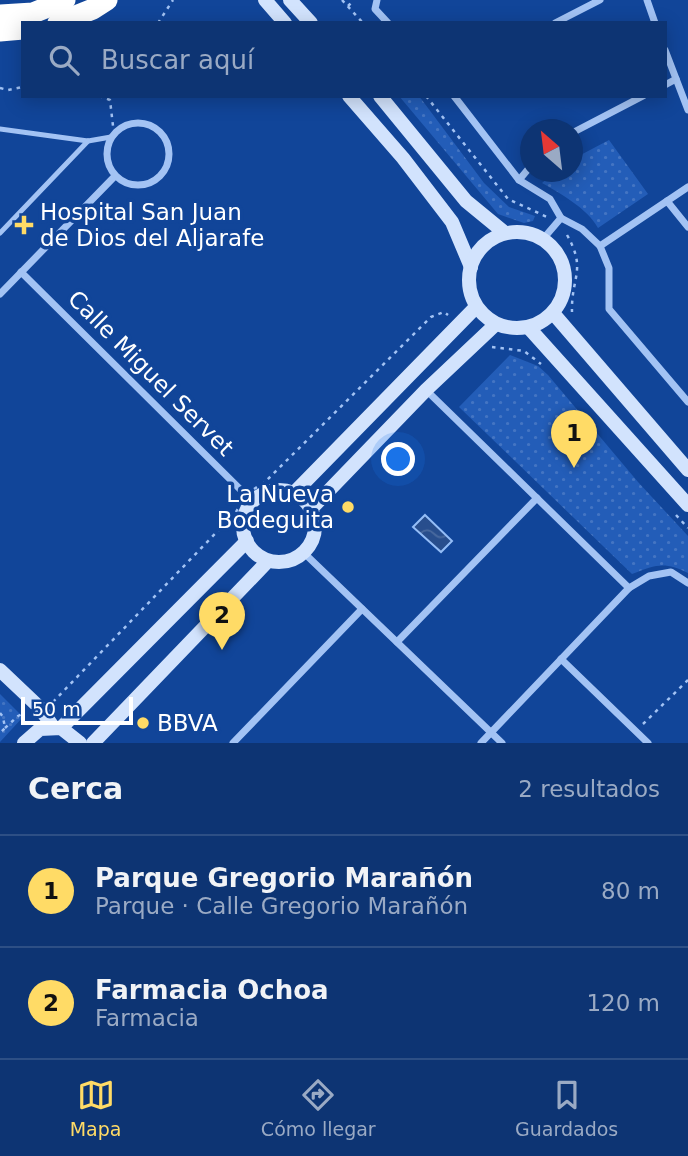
<!DOCTYPE html>
<html lang="es">
<head>
<meta charset="utf-8">
<style>
  :root { --surface:#0d3473; --page:#1b3f7b; --text:#f1f3f6; --muted:#9aaac4; --line:#2d4f85; --accent:#ffdb66 }
  body { margin:0; font-family:"DejaVu Sans",sans-serif; background:var(--page); color:var(--text) }
  .compass { position:absolute; left:520px; top:119px; width:63px; height:63px; border-radius:50%; background:var(--surface); box-shadow:0 4px 18px #0003; rotate:332deg }
  .scale { position:absolute; left:21px; bottom:18px; width:112px; box-sizing:border-box; padding-left:7px; border:4px solid #fff; border-top:0; font-size:19px; line-height:24px; white-space:nowrap; color:#fff; -webkit-text-stroke:5px #114599; paint-order:stroke }
  .you { position:absolute; left:399px; top:460px; width:24px; height:24px; margin:-18px; border:5px solid #fff; border-radius:50%; background:#1a73e8; box-shadow:0 0 0 10px #1a73e833 }
  .badge { display:grid; place-items:center; width:46px; height:46px; border-radius:50%; background:var(--accent); color:#111; font-size:23px; font-weight:700 }
  .pin { position:absolute; translate:-50% -58px; filter:drop-shadow(0 2px 4px #0008) }
  .pin::after { content:''; position:absolute; top:37px; width:24px; height:21px; background:inherit; clip-path:polygon(0 0,100% 0,50% 100%) }
  .list { margin:0; padding:0; list-style:none }
  h2 { display:flex; justify-content:space-between; align-items:center; height:91px; margin:0; padding:0 28px; font-size:30px }
  h2 small { font-size:23px; font-weight:400; color:var(--muted) }
  .list li { display:grid; grid-template-columns:46px 1fr auto; gap:21px; align-items:center; box-sizing:border-box; height:112px; padding:0 28px; border-top:2px solid var(--line) }
  .list b { display:block; font-size:26px; white-space:nowrap }
  .list p { margin:0; font-size:23px; white-space:nowrap; color:var(--muted) }
  .list em { font-size:23px; font-style:normal; color:var(--muted) }
  .icon { flex:none; width:38px; height:38px; fill:none; stroke:currentColor; stroke-width:2; stroke-linecap:round; stroke-linejoin:round }
  .map { position:relative; flex:none; width:688px; height:743px; overflow:hidden }
  .search { position:absolute; background:var(--surface); box-shadow:0 4px 18px #0003; left:21px; right:21px; top:21px; height:77px; display:flex; align-items:center; gap:18px; box-sizing:border-box; padding:0 24px; border-radius:0px; color:var(--muted); font-size:26px }
  .sheet { height:315px; background:var(--surface) }
  nav { display:flex; justify-content:space-around; align-items:center; box-sizing:border-box; height:98px; border-top:2px solid var(--line); background:var(--surface); font-size:19px; color:var(--muted) }
  nav a { display:grid; justify-items:center; gap:4px }
  nav .on { color:var(--accent) }
  .map>svg:first-child { display:block }
</style>
</head>
<body>
<div class="map">
<svg width="688" height="743" viewBox="0 0 688 743">
  <defs>
    <pattern id="park-dots" width="8" height="8" patternUnits="userSpaceOnUse" patternTransform="scale(1.75)"><rect width="8" height="8" fill="#235db8"/><path d="M2 2h.1M6 6h.1" fill="none" stroke="#4475c3" stroke-width="1.8" stroke-linecap="round"/></pattern>
    <pattern id="water-waves" width="16" height="10" patternUnits="userSpaceOnUse" patternTransform="scale(1.75)"><rect width="16" height="10" fill="#284e8d"/><path d="M0 5q4-4 8 0t8 0" fill="none" stroke="#48699e"/></pattern>
  </defs>
  <rect width="100%" height="100%" fill="#114599"/>
  <!-- park -->
  <g fill="url(#park-dots)">
    <polygon points="399,96 419,96 484,183 509,207 535,216 533,221 524,223 498,214"/>
    <path d="M609 140 648 194 598 228C587 208 561 194 542 183L556 172H572L573 159Z"/>
    <path d="M510 355 538 366 548 375 638 482 688 536V573C664 561 656 565 632 574L459 407Z"/>
    <polygon points="0,694 23,717 0,742"/>
  </g>
  <!-- water -->
  <polygon fill="url(#water-waves)" stroke="#94bdf7" stroke-width="2" points="425,515 452,541 441,552 413,527"/>
  <g fill="none" stroke-linecap="round" stroke-linejoin="round">
    <!-- path -->
    <g stroke="#a3c3f4" stroke-width="2.5" stroke-dasharray="3.5 5" stroke-linecap="butt">
      <polyline points="342,0 363,23"/>
      <polyline points="348,6 354,0"/>
      <polyline points="158,23 173,0"/>
      <polyline points="0,88 8,90 23,87"/>
      <polyline points="99,96 110,100 113,126"/>
      <polyline points="426,96 508,199 547,217"/>
      <path d="M567 235C587 270 571 277 572 312"/>
      <polyline points="492,347 524,351 541,364"/>
      <polyline points="254,489 265,482 431,317 444,312 448,315"/>
      <polyline points="676,515 688,528"/>
      <polyline points="53,702 236,512 241,504"/>
      <polyline points="0,713 3,717 5,728 0,733"/>
      <polyline points="643,724 688,680"/>
      <polyline points="5,728 18,716 24,713"/>
    </g>
    <!-- lane -->
    <g stroke="#a3c3f4" stroke-width="5">
      <polyline points="0,129 88,141 111,137"/>
      <polyline points="0,233 88,141"/>
    </g>
    <!-- street -->
    <g stroke="#a3c3f4" stroke-width="7">
      <polyline points="377,0 375,9 388,23"/>
      <polyline points="647,0 655,23"/>
      <polyline points="555,23 600,0"/>
      <polyline points="665,50 688,110"/>
      <polyline points="665,85 676,79"/>
      <polyline points="454,96 519,180 550,199 561,218 582,229 600,246 609,268 609,309 688,402"/>
      <circle cx="138" cy="154" r="31"/>
      <polyline points="572,133 643,96"/>
      <polyline points="519,180 530,167"/>
      <polyline points="667,201 688,227"/>
      <polyline points="543,239 561,218"/>
      <polyline points="600,246 688,187"/>
      <polyline points="21,272 253,502"/>
      <polyline points="0,294 115,176"/>
      <polyline points="426,390 629,588 649,576 671,572 688,583"/>
      <polyline points="303,552 502,743"/>
      <polyline points="397,642 537,498"/>
      <polyline points="561,659 648,743"/>
      <polyline points="233,743 362,609"/>
      <polyline points="481,743 629,588"/>
    </g>
    <!-- secondary -->
    <g stroke="#d2e3fd" stroke-width="14">
      <polyline points="265,0 285,23"/>
      <polyline points="290,0 311,23"/>
      <polyline points="349,96 403,158 452,222 471,267"/>
      <polyline points="380,96 466,201 505,233"/>
      <circle cx="517" cy="280" r="48"/>
      <polyline points="553,313 688,470"/>
      <polyline points="529,328 688,505"/>
      <circle cx="279" cy="526" r="36"/>
      <polyline points="294,493 476,307"/>
      <polyline points="311,509 426,390 496,324"/>
      <polyline points="0,670 39,707 54,728"/>
      <polyline points="61,728 247,541"/>
      <polyline points="24,743 40,729 61,728 80,743"/>
      <polyline points="93,743 268,561"/>
    </g>
    <!-- highway -->
    <g stroke="#fff" stroke-width="21">
      <polyline points="0,15 33,13 65,0"/>
      <polyline points="58,23 93,9 107,0"/>
      <polyline points="0,31 23,29"/>
    </g>
  </g>
  <!-- markers -->
  <g fill="#ffdb66" stroke="#114599" stroke-width="2.5">
    <path d="M20.5 214.5h7v7h7v7h-7v7h-7v-7h-7v-7h7z"/>
    <circle cx="348" cy="507" r="7"/>
    <circle cx="143" cy="723" r="7"/>
  </g>
  <g text-anchor="middle" stroke-width="7" stroke-linejoin="round" paint-order="stroke">
    <!-- poi labels -->
    <g font-size="23" fill="#fff" stroke="#114599" text-anchor="start">
      <text x="40" y="220">Hospital San Juan<tspan x="40" dy="26">de Dios del Aljarafe</tspan></text>
      <text x="334" y="502" text-anchor="end">La Nueva<tspan x="334" dy="26">Bodeguita</tspan></text>
      <text x="157" y="731">BBVA</text>
    </g>
    <!-- street labels -->
    <g font-size="23" fill="#fff" stroke="#114599">
      <text transform="translate(151 373) rotate(45)" y="8">Calle Miguel Servet</text>
    </g>
  </g>
</svg>
<svg class="compass" viewBox="-18 -18 36 36"><path d="M0-13l5 13h-10z" fill="#e53935"/><path d="M0 13l5-13h-10z" fill="#9aaac4"/></svg>
<div class="scale">50 m</div>
<div class="you"></div>
<div class="pin badge" style="left:574px;top:468px">1</div>
<div class="pin badge" style="left:222px;top:650px">2</div>
<div class="search"><svg class="icon" aria-label="search" viewBox="0 0 24 24"><circle cx="10" cy="10" r="6"/><path d="M15 15l6 6"/></svg>Buscar aquí</div>
</div>
<section class="sheet">
<h2>Cerca<small>2 resultados</small></h2>
<ul class="list">
<li><span class="badge">1</span><div><b>Parque Gregorio Marañón</b><p>Parque · Calle Gregorio Marañón</p></div><em>80 m</em></li>
<li><span class="badge">2</span><div><b>Farmacia Ochoa</b><p>Farmacia</p></div><em>120 m</em></li>
</ul>
</section>
<nav>
<a class="on"><svg class="icon" aria-label="map" viewBox="0 0 24 24"><path d="M3 6l6-2 6 2 6-2v14l-6 2-6-2-6 2zM9 4v14M15 6v14"/></svg>Mapa</a>
<a><svg class="icon" aria-label="directions" viewBox="0 0 24 24"><path d="M12 3l9 9-9 9-9-9zM9 14v-3h6M13 9l2 2-2 2"/></svg>Cómo llegar</a>
<a><svg class="icon" aria-label="saved" viewBox="0 0 24 24"><path d="M7 4h10v16l-5-4-5 4z"/></svg>Guardados</a>
</nav>
</body>
</html>
